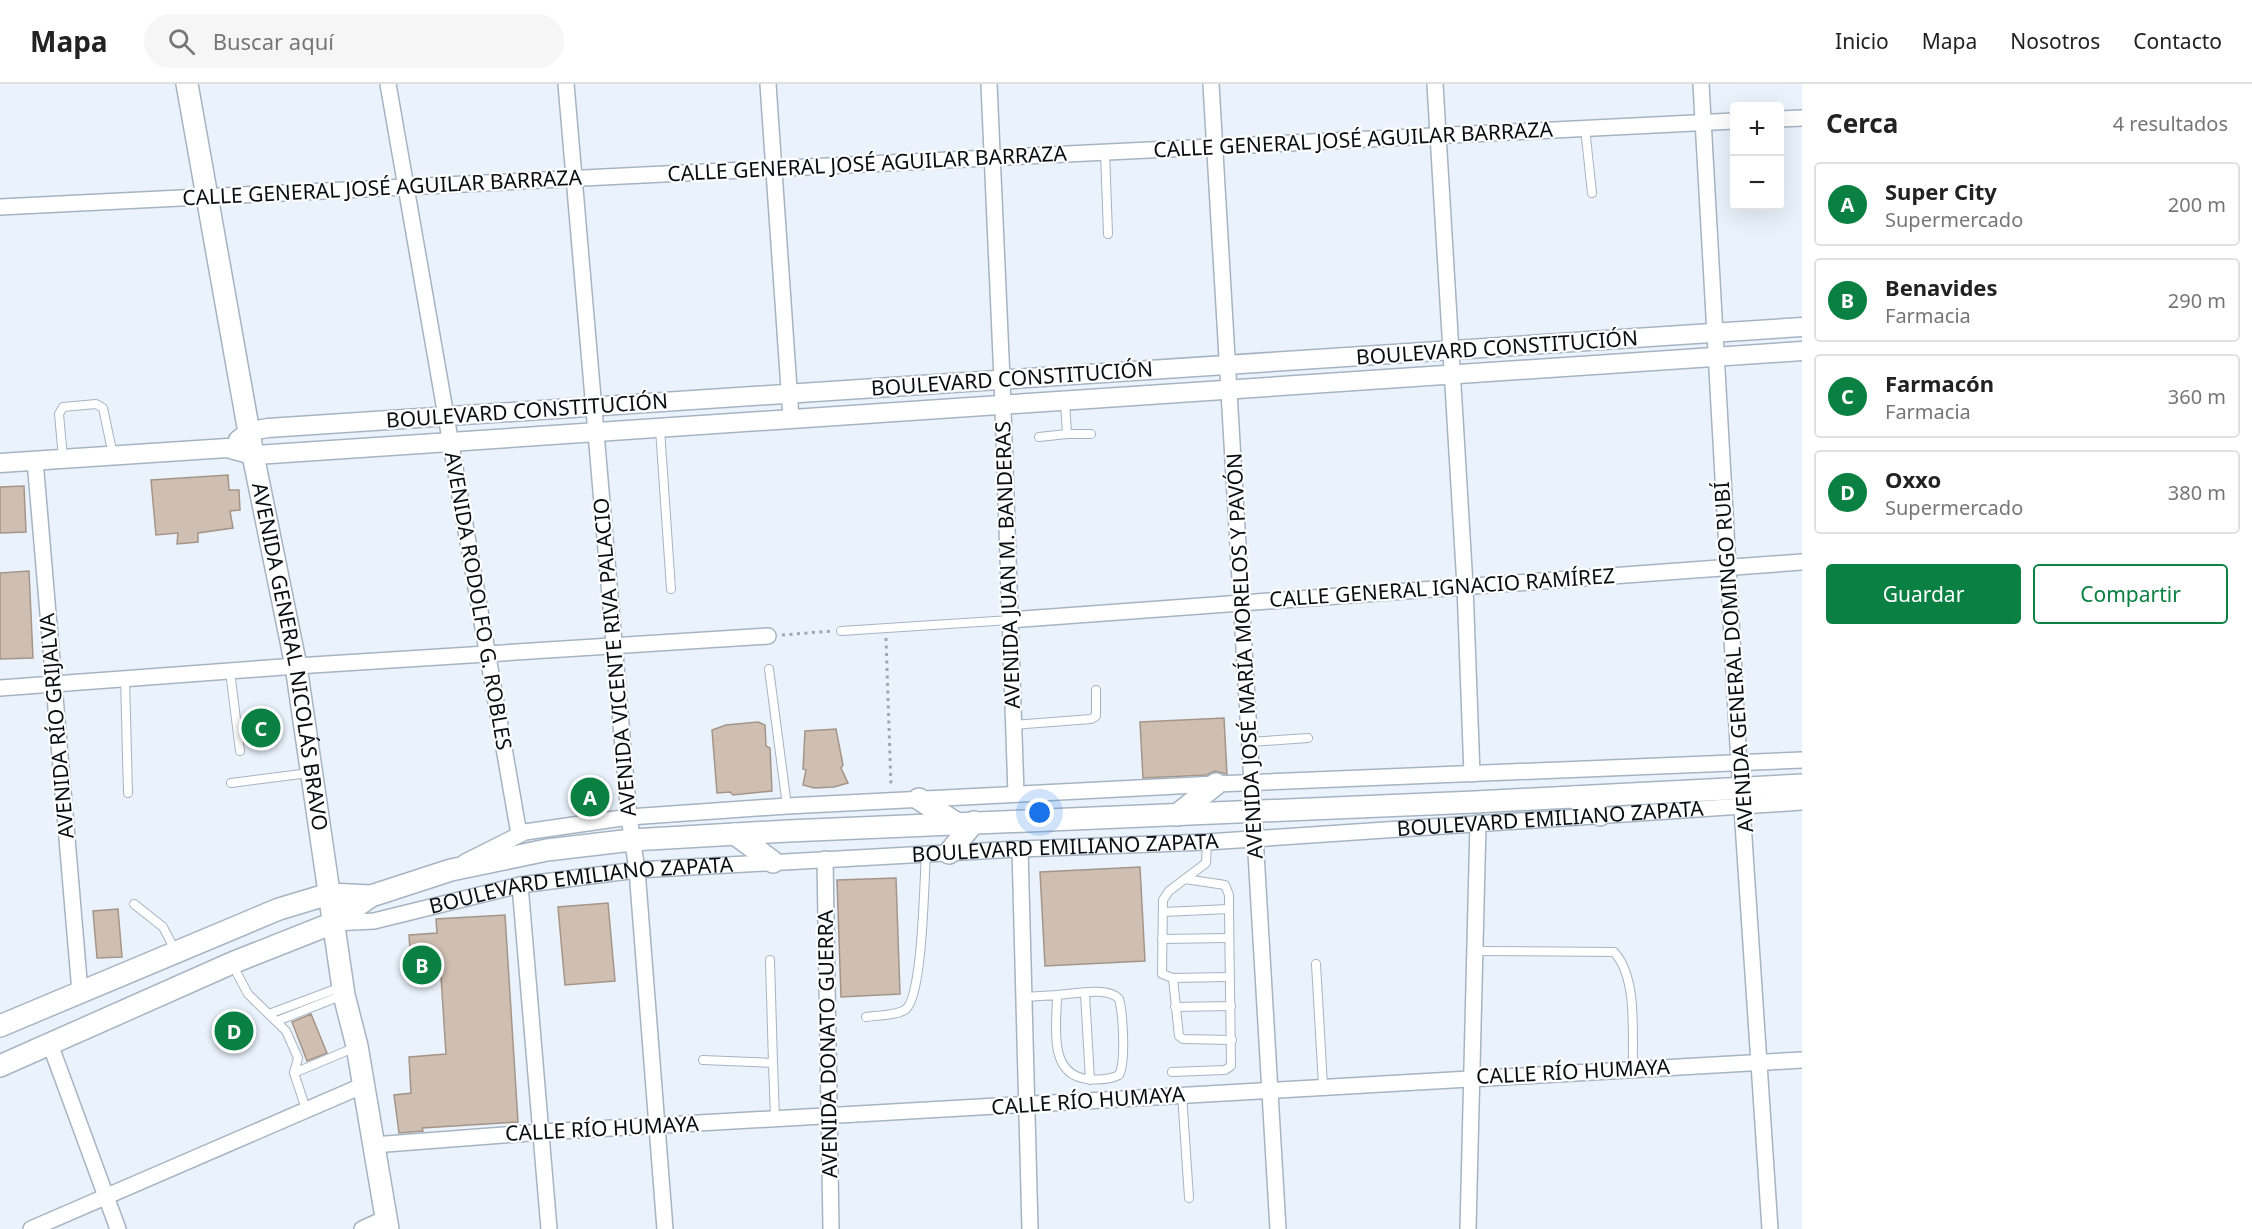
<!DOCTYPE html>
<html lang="es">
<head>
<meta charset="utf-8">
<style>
  :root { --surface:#fff; --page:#f6f6f6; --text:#222; --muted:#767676; --line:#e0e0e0; --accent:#0b8043 }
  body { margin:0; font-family:"Noto Sans",sans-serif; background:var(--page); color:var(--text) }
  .controls { position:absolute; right:18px; top:18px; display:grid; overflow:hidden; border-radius:6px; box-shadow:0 6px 24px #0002 }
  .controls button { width:54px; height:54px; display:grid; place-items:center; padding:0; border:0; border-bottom:2px solid var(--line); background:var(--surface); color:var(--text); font:30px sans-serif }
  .you { position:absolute; left:1040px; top:729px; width:21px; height:21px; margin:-15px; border:4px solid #fff; border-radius:50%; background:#1a73e8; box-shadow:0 0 0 9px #1a73e833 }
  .badge { display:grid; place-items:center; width:39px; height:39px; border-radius:50%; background:var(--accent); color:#fff; font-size:20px; font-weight:700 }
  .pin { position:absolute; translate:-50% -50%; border:3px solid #fff; box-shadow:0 2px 6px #0006 }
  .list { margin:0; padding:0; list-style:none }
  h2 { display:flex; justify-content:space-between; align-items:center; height:78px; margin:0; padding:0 24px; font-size:26px }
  h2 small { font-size:20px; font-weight:400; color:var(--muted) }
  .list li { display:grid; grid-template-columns:39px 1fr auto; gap:18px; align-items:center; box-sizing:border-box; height:84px; margin:0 12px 12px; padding:0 12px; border:2px solid var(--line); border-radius:6px }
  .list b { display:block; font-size:22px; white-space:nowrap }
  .list p { margin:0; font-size:20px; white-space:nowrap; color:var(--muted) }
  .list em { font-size:20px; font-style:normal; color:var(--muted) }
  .actions { display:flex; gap:12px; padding:18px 24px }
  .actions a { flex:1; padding:14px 0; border:2px solid var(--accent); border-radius:6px; text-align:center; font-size:21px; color:var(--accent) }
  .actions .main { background:var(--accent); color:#fff }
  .icon { flex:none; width:33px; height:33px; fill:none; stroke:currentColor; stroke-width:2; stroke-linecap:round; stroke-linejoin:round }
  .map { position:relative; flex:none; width:1802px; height:1145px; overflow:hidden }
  header { display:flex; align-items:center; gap:36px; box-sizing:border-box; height:84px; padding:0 30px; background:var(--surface); border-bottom:2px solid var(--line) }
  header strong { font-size:28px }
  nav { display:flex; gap:33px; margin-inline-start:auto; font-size:21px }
  .search { width:420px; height:54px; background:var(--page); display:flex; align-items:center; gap:15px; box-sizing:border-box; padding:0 21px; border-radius:33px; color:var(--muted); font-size:22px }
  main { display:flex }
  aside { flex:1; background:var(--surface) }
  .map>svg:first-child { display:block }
</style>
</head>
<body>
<header>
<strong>Mapa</strong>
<div class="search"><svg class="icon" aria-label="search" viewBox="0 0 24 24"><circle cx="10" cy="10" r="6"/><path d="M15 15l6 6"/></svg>Buscar aquí</div>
<nav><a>Inicio</a><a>Mapa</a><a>Nosotros</a><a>Contacto</a></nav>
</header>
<main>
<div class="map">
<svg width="1802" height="1145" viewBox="0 0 1802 1145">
  <rect width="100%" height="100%" fill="#eaf3fc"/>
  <!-- building -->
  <g fill="#cfbeb2" stroke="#a59589" stroke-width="1.5">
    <polygon points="228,391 229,406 239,406 240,426 230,427 233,444 198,449 198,458 177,460 178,449 156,451 151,396"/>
    <polygon points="24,402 26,448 0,449 0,403"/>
    <polygon points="29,487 33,574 0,575 0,489"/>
    <polygon points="1224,634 1227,690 1215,687 1207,691 1143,694 1140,638"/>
    <polygon points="758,638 765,641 766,662 770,664 772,707 733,711 730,708 717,709 712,646 726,641"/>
    <polygon points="836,645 843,681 841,684 848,699 834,703 814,704 803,701 806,686 803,685 805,647"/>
    <polygon points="1140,783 1145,877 1045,882 1040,788"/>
    <polygon points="896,794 900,910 841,913 837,796"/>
    <polygon points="608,819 615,897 565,901 558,823"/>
    <polygon points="118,825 122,873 97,874 93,827"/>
    <polygon points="505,831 518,1038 422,1044 423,1047 399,1049 394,1011 411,1009 409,973 446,970 441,893 412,894 409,851 437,849 436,835"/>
    <polygon points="311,930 327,969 307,977 292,938"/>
  </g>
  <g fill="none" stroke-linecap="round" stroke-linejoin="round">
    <defs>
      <g id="service">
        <polyline points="1585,44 1592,109"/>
        <polyline points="1105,68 1108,150"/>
        <polyline points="1065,318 1067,350 1091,350"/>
        <polyline points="660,345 671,505"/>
        <polyline points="1039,353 1067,350"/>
        <polyline points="63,374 59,330 63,323 96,320 103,324 113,371"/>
        <polyline points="841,547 1010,536"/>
        <polyline points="769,585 787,722"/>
        <polyline points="230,587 240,667"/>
        <polyline points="125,594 128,709"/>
        <polyline points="1013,641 1091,635 1096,632 1096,606"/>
        <polyline points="1250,658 1308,654"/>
        <polyline points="231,699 309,689"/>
        <polyline points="1207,758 1206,779 1169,807 1163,816 1162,890 1173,894 1229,893"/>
        <polyline points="1185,795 1225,801 1229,811 1229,825"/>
        <polyline points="134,820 163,843 175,866"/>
        <polyline points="1163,828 1229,825 1231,982 1225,986 1172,988"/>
        <polyline points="1162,855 1228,854"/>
        <path d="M1476 867 1614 868C1638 894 1632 950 1633 985"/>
        <polyline points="770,876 773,979"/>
        <polyline points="232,880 248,910 286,947 298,974 294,989 306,1025"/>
        <polyline points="1316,880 1323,1001"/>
        <polyline points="1173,894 1179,952 1183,955 1232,956"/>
        <polyline points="1085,910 1090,996"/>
        <path d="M1024 913 1057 911C1057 940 1047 990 1087 995 1098 996 1109 996 1119 991 1126 978 1123 929 1119 915 1109 902 1073 910 1057 911"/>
        <polyline points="1175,923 1231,922"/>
        <polyline points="269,930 341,903"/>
        <path d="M866 933C878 931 897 932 906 925 923 910 924 796 926 770"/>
        <polyline points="277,937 343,911"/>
        <polyline points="703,976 773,979 775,1034"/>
        <polyline points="294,989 356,963"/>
        <polyline points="1182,1010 1189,1114"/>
      </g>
      <g id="minor">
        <polyline points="388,0 519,750"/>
        <polyline points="566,0 629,733 637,786 665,1145"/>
        <polyline points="768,0 791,334"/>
        <polyline points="989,0 1002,296 1016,710"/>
        <polyline points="1211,0 1278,1145"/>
        <polyline points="1435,0 1465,502 1472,690"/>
        <polyline points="1701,0 1739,679 1770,1145"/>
        <polyline points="1780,35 1802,34"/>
        <polyline points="0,123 1734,37"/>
        <polyline points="35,376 80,908"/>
        <polyline points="1010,536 1802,478"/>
        <polyline points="0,604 296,582 768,552"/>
        <polyline points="1020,765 1030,1145"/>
        <polyline points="825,775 831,1145"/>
        <polyline points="465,778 525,748 629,733 787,722 1216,700 1802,676"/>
        <polyline points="520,801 549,1145"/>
        <path id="s1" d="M333 839 374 837 520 801 637 786 1020 765 1207 758 1802 718"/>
        <polyline points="50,960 118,1145"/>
        <polyline points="373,1061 542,1048 1802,976"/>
        <polyline points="31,1145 364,1001"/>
        <polyline points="362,1145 386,1134"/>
        <polyline points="1468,1145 1478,739"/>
      </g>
      <g id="tertiary">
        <polyline points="238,356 250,347 268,344 1802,243"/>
        <polyline points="0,379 227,364 253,371 271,370 1802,267"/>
      </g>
      <g id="secondary">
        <path id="s2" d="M187 0 253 371 296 582 344 911 357 962 388 1145"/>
        <polyline points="1574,713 1600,731"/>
        <polyline points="919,715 956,739"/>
        <polyline points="1177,731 1216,700"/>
        <polyline points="735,750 773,778"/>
        <polyline points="949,769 974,738"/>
        <polyline points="0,942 279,825 329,810 371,812 451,786 547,766 632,756 788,747 1475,718 1802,701"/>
        <polyline points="0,982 232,879 333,839 371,812"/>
      </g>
    </defs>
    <!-- service casing -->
    <use href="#service" stroke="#a6b4c2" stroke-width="10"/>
    <!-- minor casing -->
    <use href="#minor" stroke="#a6b4c2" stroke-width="18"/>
    <!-- tertiary casing -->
    <use href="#tertiary" stroke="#a6b4c2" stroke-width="21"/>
    <!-- secondary casing -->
    <use href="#secondary" stroke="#a6b4c2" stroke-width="24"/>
    <!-- path -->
    <g stroke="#a0a8af" stroke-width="3" stroke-dasharray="3 4.5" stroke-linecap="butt">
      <polyline points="782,551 832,547"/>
      <polyline points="886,554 891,703"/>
    </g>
    <!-- service -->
    <use href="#service" stroke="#fff" stroke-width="8"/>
    <!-- minor -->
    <use href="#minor" stroke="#fff" stroke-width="15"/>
    <!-- tertiary -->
    <use href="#tertiary" stroke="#fff" stroke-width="18"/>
    <!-- secondary -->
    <use href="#secondary" stroke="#fff" stroke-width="21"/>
  </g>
  <g text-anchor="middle" stroke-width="4.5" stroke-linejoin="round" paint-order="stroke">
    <!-- street labels -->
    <g font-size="21" fill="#090e13" stroke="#fff">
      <text transform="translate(1353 56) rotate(-3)" y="7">CALLE GENERAL JOSÉ AGUILAR BARRAZA</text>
      <text transform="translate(867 80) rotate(-3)" y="7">CALLE GENERAL JOSÉ AGUILAR BARRAZA</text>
      <text transform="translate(382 104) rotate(-3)" y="7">CALLE GENERAL JOSÉ AGUILAR BARRAZA</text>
      <text transform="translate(1497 264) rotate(-4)" y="7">BOULEVARD CONSTITUCIÓN</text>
      <text transform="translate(1012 295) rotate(-4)" y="7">BOULEVARD CONSTITUCIÓN</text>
      <text transform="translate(527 327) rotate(-4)" y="7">BOULEVARD CONSTITUCIÓN</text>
      <text transform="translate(1008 481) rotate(-92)" y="7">AVENIDA JUAN M. BANDERAS</text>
      <text transform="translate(1442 504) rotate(-4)" y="7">CALLE GENERAL IGNACIO RAMÍREZ</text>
      <text transform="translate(478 517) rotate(80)" y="7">AVENIDA RODOLFO G. ROBLES</text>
      <text dy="7" stroke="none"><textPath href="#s2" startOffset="582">AVENIDA GENERAL NICOLÁS BRAVO</textPath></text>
      <text transform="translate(1245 572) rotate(-93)" y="7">AVENIDA JOSÉ MARÍA MORELOS Y PAVÓN</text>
      <text transform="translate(615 573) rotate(-95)" y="7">AVENIDA VICENTE RIVA PALACIO</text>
      <text transform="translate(1734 573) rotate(-94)" y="7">AVENIDA GENERAL DOMINGO RUBÍ</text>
      <text transform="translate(57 642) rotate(-95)" y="7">AVENIDA RÍO GRIJALVA</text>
      <text dy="7" stroke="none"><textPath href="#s1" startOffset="1224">BOULEVARD EMILIANO ZAPATA</textPath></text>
      <text dy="7" stroke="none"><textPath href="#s1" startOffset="738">BOULEVARD EMILIANO ZAPATA</textPath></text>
      <text dy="7" stroke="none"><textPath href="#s1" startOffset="252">BOULEVARD EMILIANO ZAPATA</textPath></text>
      <text transform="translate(828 960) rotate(-91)" y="7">AVENIDA DONATO GUERRA</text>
      <text transform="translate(1573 988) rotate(-3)" y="7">CALLE RÍO HUMAYA</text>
      <text transform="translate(1088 1017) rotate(-4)" y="7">CALLE RÍO HUMAYA</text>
      <text transform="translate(602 1045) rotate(-3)" y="7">CALLE RÍO HUMAYA</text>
    </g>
  </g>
</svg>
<div class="controls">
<button>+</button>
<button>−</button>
</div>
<div class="you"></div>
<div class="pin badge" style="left:590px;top:713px">A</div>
<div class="pin badge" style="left:422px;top:881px">B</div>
<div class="pin badge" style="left:261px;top:644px">C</div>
<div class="pin badge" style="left:234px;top:947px">D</div>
</div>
<aside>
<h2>Cerca<small>4 resultados</small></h2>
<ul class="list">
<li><span class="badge">A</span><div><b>Super City</b><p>Supermercado</p></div><em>200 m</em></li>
<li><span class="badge">B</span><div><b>Benavides</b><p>Farmacia</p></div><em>290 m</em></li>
<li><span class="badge">C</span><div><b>Farmacón</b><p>Farmacia</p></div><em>360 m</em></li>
<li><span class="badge">D</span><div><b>Oxxo</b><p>Supermercado</p></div><em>380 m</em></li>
</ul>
<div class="actions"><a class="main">Guardar</a><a>Compartir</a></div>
</aside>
</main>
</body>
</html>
